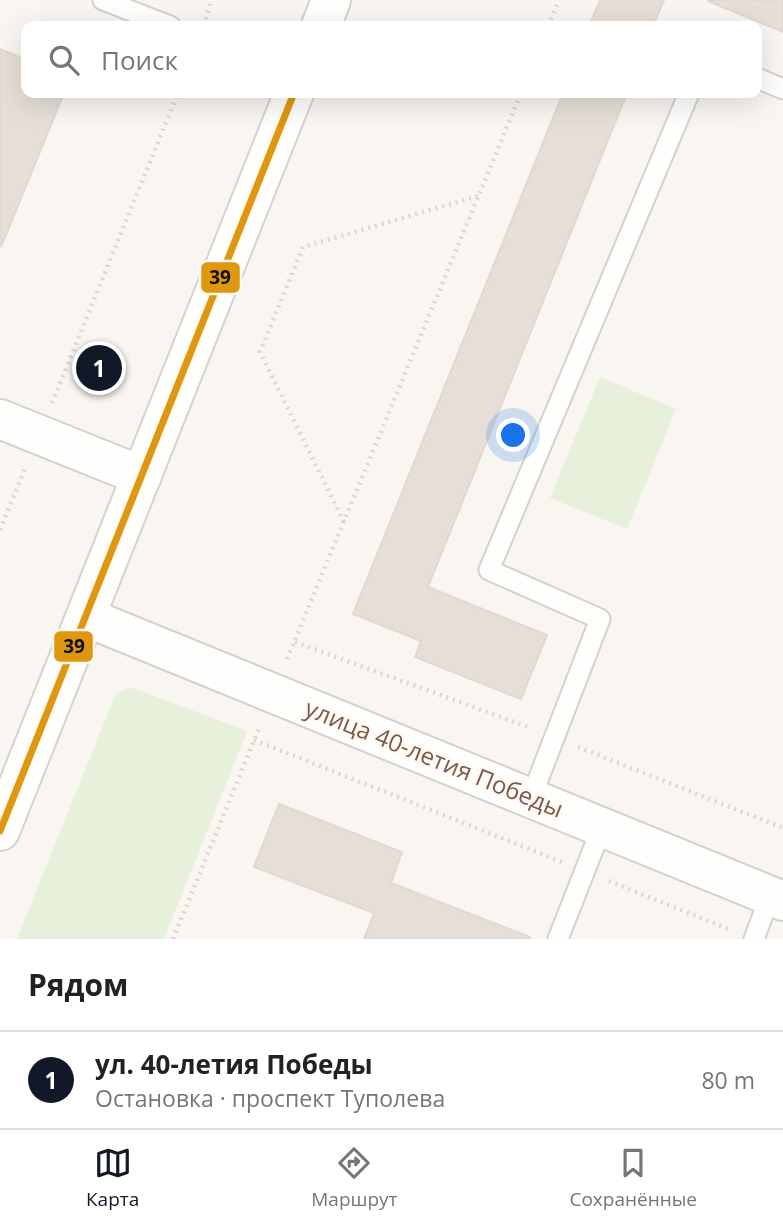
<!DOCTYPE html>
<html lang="ru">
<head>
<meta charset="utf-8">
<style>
  :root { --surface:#fff; --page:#f2f2f2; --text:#222; --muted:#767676; --line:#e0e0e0; --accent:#111827 }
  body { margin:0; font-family:"Open Sans",sans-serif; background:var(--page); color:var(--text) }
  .you { position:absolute; left:514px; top:436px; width:24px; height:24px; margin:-18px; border:5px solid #fff; border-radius:50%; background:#1a73e8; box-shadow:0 0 0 10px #1a73e833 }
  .badge { display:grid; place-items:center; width:46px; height:46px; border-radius:50%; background:var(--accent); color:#fff; font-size:23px; font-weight:700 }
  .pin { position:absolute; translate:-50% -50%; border:4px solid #fff; box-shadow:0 2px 7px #0006 }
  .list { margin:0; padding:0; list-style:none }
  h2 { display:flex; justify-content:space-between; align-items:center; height:91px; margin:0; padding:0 28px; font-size:30px }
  h2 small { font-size:23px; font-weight:400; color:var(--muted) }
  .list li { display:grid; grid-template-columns:46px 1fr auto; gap:21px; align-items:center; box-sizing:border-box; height:98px; padding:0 28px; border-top:2px solid var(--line) }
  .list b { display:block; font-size:26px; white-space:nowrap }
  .list p { margin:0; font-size:23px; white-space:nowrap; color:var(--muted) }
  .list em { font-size:23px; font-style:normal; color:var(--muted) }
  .icon { flex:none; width:38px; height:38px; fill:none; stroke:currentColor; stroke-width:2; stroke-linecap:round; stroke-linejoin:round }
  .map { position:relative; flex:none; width:783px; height:939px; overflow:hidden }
  .search { position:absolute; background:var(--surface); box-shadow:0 7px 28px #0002; left:21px; right:21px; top:21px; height:77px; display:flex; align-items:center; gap:18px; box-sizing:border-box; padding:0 24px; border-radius:14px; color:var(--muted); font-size:26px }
  .sheet { height:189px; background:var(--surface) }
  nav { display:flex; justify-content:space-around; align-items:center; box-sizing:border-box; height:98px; border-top:2px solid var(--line); background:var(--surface); font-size:19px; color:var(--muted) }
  nav a { display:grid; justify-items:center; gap:4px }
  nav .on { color:var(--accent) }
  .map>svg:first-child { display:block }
</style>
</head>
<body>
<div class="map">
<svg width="783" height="939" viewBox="0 0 783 939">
  <rect width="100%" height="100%" fill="#f9f5f0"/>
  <!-- green -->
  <g fill="#e7f0db">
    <polygon points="600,377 676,409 627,529 550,498"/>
    <polygon points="133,688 247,731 164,939 17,939 115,696 123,690"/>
  </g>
  <!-- building -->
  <g fill="#e6ded7" stroke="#e2d8d2" stroke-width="2">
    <polygon points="600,0 664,0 653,26 589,26"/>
    <polygon points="708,0 783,0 783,32 708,1"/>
    <polygon points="0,49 26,60 26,93 64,93 1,247"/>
    <polygon points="563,93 627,93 428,587 547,635 521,699 415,657 421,641 353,614"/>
    <polygon points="279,804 402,852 391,883 530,937 530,939 364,939 374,913 254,867"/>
  </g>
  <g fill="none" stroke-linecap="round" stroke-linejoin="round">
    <defs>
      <g id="service">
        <polyline points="103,0 170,26"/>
        <polyline points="757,78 783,89"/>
        <polyline points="531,798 600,619 489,570 689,93"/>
        <polyline points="558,939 602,827"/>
        <polyline points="754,939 770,896"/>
      </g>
      <g id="minor">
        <polyline points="0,419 142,476"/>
        <polyline points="86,617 783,901"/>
      </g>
      <g id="secondary">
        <polyline points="321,26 331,0"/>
        <polyline points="0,831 294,93"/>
      </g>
    </defs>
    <!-- service casing -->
    <use href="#service" stroke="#d7d1cb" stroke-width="23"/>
    <!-- minor casing -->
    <use href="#minor" stroke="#d7d1cb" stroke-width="42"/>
    <!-- secondary casing -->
    <use href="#secondary" stroke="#d9d2cb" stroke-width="42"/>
    <!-- path -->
    <g stroke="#dcd5d0" stroke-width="4.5" stroke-dasharray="2 5" stroke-linecap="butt">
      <polyline points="204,26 211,0"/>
      <polyline points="548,26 559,0"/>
      <polyline points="52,403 178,93"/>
      <polyline points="344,522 260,352 303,247 478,196"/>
      <polyline points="0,530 26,466"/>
      <polyline points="295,642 531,728"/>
      <polyline points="287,659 521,93"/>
      <polyline points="254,740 562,862"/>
      <polyline points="578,747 783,828"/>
      <polyline points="609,881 731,930"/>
      <polyline points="173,939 260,726"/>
    </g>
    <!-- service -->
    <use href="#service" stroke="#fefefd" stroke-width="19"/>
    <!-- minor -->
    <use href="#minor" stroke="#fefefd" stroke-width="38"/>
    <!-- secondary -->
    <use href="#secondary" stroke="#fefefd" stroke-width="38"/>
    <defs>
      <polyline id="bus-1" points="0,831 294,93"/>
    </defs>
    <!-- bus-1 casing -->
    <use href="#bus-1" stroke="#fffaf3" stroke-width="12"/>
    <!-- bus-1 -->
    <use href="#bus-1" stroke="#de970f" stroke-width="7"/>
  </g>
  <g text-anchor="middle" stroke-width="6" stroke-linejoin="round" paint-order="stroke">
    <!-- street labels -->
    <g font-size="24" fill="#7a5c4d" stroke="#fffaf3">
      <text transform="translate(434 759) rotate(22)" y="8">улица 40-летия Победы</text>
    </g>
  </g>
  <g stroke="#fffaf3" stroke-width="2.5">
    <rect x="200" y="261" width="41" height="33" rx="7" fill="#de970f"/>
    <rect x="53" y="630" width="41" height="33" rx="7" fill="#de970f"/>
  </g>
  <g font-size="19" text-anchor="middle" font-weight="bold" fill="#111">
    <text x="220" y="284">39</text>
    <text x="74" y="653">39</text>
  </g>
</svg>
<div class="you"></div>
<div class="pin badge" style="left:99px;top:368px">1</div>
<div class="search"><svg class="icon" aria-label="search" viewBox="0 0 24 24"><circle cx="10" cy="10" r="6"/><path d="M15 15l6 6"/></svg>Поиск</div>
</div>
<section class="sheet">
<h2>Рядом<small></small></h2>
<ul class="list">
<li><span class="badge">1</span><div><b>ул. 40-летия Победы</b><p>Остановка · проспект Туполева</p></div><em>80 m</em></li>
</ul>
</section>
<nav>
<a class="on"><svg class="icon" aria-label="map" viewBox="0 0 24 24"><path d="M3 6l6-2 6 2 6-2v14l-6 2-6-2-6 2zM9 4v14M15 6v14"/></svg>Карта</a>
<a><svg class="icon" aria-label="directions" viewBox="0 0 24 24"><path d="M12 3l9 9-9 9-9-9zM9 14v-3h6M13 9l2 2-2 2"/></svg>Маршрут</a>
<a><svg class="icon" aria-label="saved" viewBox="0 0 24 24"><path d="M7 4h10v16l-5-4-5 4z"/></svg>Сохранённые</a>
</nav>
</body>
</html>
